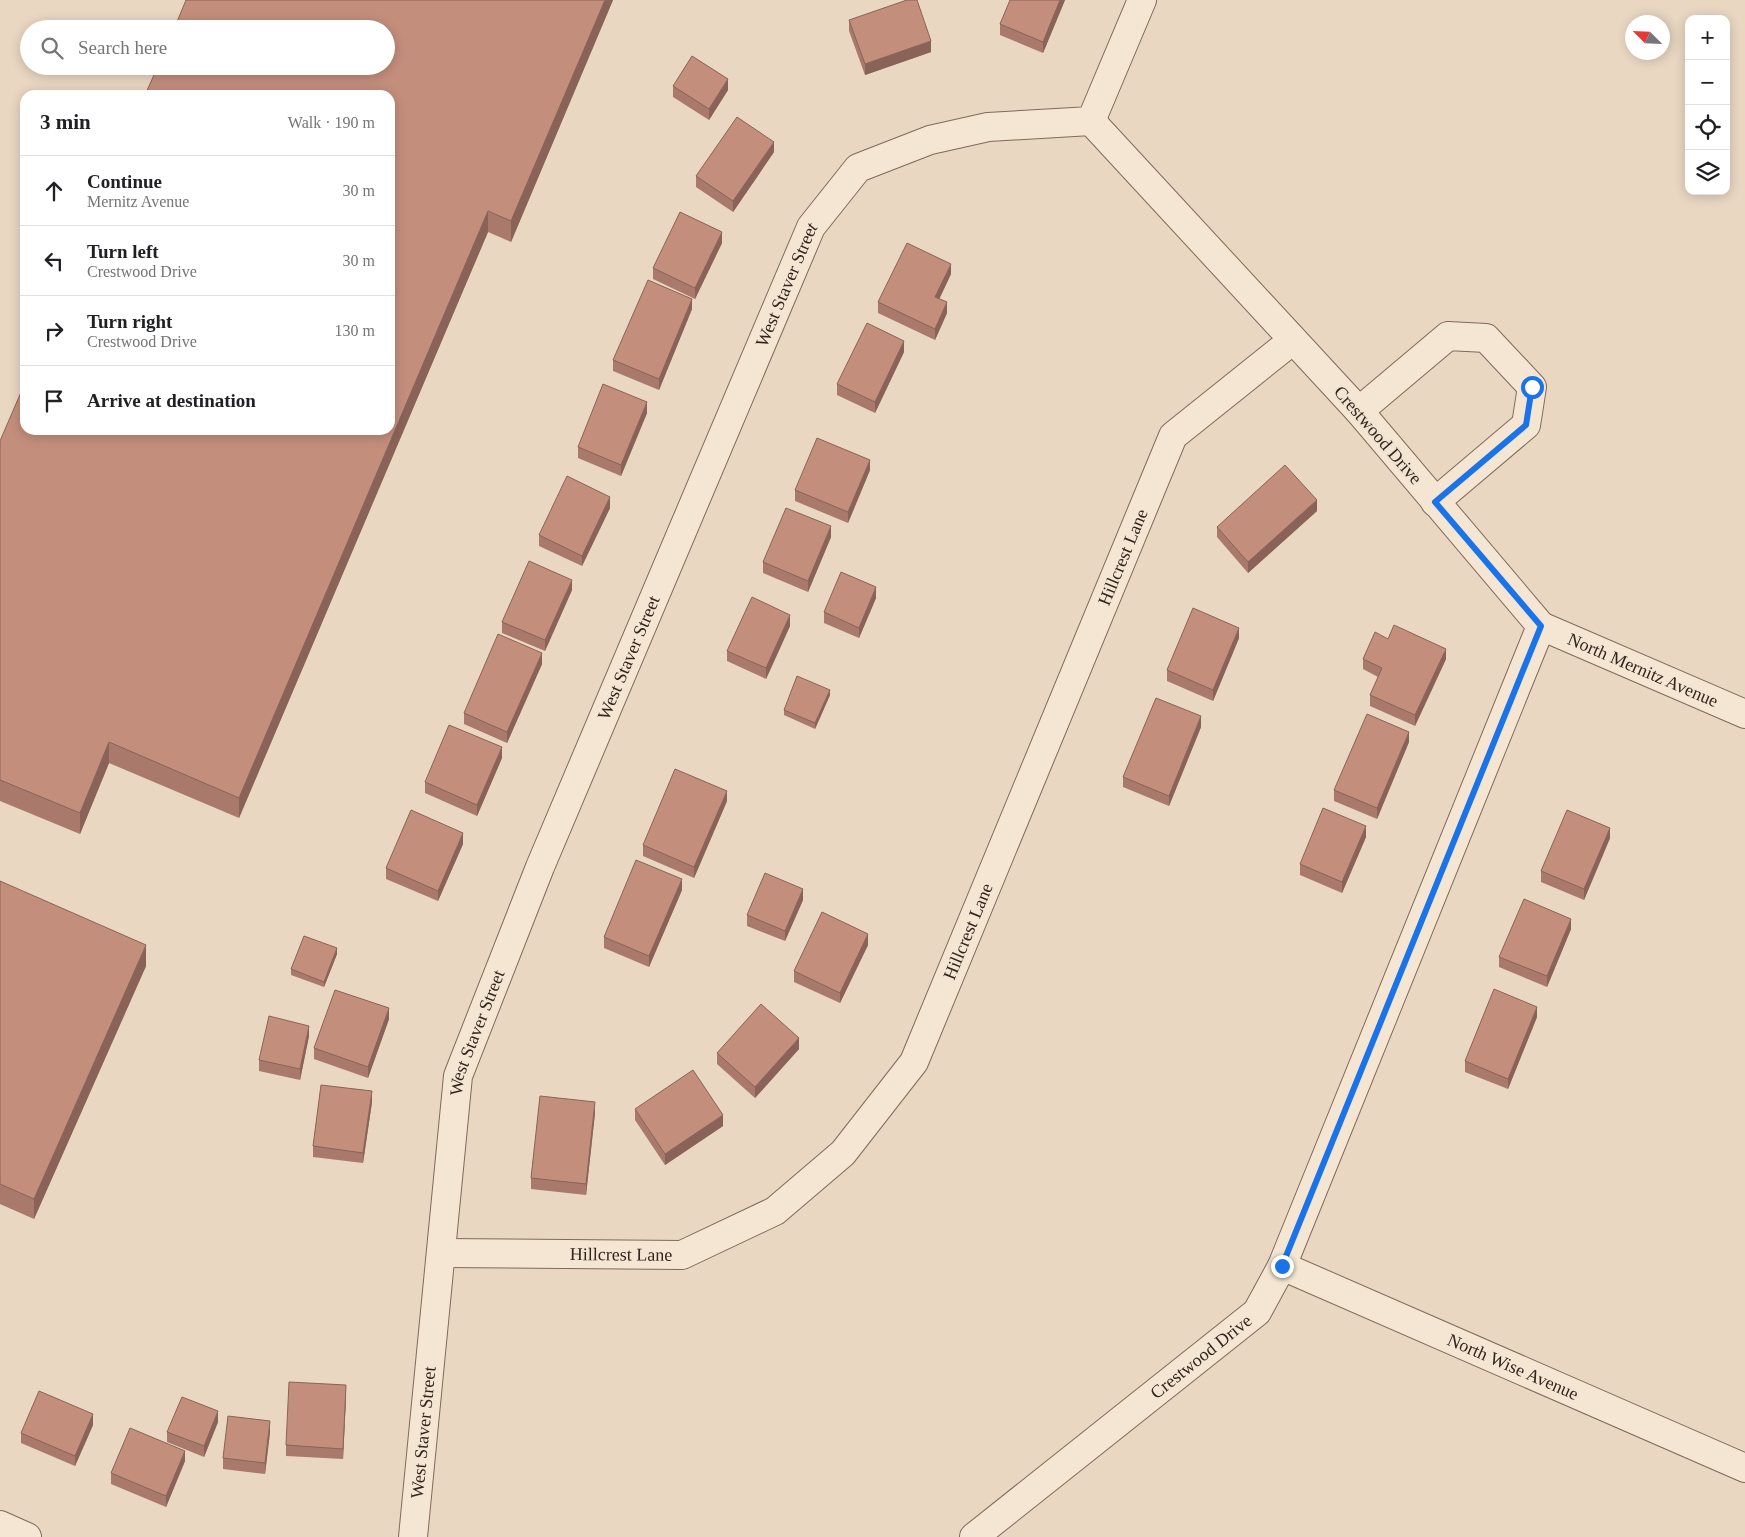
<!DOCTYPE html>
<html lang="en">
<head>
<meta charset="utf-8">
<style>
  :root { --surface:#fff; --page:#f6f6f6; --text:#202124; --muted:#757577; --line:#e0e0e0 }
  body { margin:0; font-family:"Times New Roman",serif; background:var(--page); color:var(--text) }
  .controls { position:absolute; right:15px; top:15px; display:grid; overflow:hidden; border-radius:10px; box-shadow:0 2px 12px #0003 }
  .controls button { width:45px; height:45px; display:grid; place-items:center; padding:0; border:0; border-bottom:1px solid var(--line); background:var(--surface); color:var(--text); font:25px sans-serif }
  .compass { position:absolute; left:1625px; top:15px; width:45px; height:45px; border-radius:50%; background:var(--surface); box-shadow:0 2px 12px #0003; rotate:294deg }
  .stop { position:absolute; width:15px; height:15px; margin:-11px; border:4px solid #1a73e8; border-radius:50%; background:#fff }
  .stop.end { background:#1a73e8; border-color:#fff; box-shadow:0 1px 5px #0008 }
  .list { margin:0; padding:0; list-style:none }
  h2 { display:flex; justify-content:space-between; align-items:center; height:65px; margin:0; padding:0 20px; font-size:21px }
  h2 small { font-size:16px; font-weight:400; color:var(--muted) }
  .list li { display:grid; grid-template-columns:32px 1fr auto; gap:15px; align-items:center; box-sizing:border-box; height:70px; padding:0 20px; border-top:1px solid var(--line) }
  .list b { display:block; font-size:19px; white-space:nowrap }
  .list p { margin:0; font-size:16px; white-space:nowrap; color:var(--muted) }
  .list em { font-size:16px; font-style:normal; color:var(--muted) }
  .icon { flex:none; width:28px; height:28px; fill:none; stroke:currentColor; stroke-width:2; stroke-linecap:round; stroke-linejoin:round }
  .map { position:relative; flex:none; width:1745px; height:1537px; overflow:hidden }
  .search { position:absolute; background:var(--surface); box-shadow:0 2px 12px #0003; left:20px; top:20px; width:375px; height:55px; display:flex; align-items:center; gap:12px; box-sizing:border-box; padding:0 18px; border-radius:28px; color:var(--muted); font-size:19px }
  .panel { position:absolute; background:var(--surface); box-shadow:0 2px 12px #0003; left:20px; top:90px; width:375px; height:345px; border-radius:15px }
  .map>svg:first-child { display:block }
</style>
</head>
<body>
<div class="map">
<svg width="1745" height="1537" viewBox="0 0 1745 1537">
  <rect width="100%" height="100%" fill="#e9d7c2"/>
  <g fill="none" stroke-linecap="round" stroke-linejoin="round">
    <defs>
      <g id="minor">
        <polyline points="1359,411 1448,336 1486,338 1532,387 1526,425 1435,502"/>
        <path id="s1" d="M1541 626 1745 714"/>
        <path id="s2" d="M442 1253 682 1255 775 1211 843 1153 914 1062 1173 436 1293 340"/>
        <path id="s3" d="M1282 1266 1745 1468"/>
        <polyline points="0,1525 27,1537"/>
        <path id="s4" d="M413 1537 458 1076 540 867 811 227 858 168 930 140 988 127 1091 121 1142 0"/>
        <path id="s5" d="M974 1537 1257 1312 1282 1266 1541 626 1359 411 1091 121"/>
      </g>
    </defs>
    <!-- minor casing -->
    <use href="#minor" stroke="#81695b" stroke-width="30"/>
    <!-- minor -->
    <use href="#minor" stroke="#f5e6d4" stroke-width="28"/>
  </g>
  <!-- wall -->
  <g fill="#a97a6b">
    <polygon points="186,0 613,0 511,242 488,232 239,818 109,763 80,834 0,801 0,441 390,430"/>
    <polygon points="1065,0 1043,53 1000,35 1000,24"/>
    <polygon points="849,20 931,52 865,75 849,31"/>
    <polygon points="673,86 728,90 709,120 673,97"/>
    <polygon points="774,152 733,212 696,187 696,176"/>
    <polygon points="722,243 695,299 653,279 653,268"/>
    <polygon points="951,274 939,299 947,313 935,340 878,313 878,302"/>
    <polygon points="692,309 659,390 613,371 613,360"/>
    <polygon points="904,352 875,413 837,395 837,384"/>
    <polygon points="647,413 621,476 578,458 578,447"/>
    <polygon points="870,470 848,523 795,501 795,490"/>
    <polygon points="610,508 582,566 539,546 539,535"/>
    <polygon points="1317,511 1248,573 1217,537 1217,527"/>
    <polygon points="831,537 808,592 763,573 763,562"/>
    <polygon points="572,590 545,651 502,633 502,622"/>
    <polygon points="876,598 859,638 824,623 824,612"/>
    <polygon points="790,626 766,679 727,661 727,651"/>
    <polygon points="1239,638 1213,701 1167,681 1167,670"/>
    <polygon points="1388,639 1446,659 1415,726 1370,706 1370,695 1378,677 1363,669 1363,659"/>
    <polygon points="542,664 507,743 464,724 464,713"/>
    <polygon points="830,695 815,729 784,715 784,710"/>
    <polygon points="1201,727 1169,806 1123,787 1123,777"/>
    <polygon points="1409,742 1377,819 1334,801 1334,790"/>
    <polygon points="502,758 477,816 425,793 425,782"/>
    <polygon points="727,801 694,878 643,856 643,845"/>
    <polygon points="1366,837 1342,893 1300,875 1300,864"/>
    <polygon points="1610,838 1584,900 1541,882 1541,871"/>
    <polygon points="463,844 438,901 386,879 386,868"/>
    <polygon points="0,881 146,966 34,1219 0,1204"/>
    <polygon points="682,890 649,967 604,948 604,937"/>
    <polygon points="803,900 785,941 747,926 747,915"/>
    <polygon points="1571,929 1547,987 1499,967 1499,957"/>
    <polygon points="868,945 840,1003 794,982 794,971"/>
    <polygon points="337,954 324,987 291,975 291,969"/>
    <polygon points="1537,1017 1508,1089 1465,1072 1465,1061"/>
    <polygon points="389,1019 368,1078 314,1059 314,1048"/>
    <polygon points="309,1036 300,1080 259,1071 259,1060"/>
    <polygon points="799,1049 755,1098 717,1064 717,1053"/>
    <polygon points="372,1102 363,1163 313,1157 313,1146"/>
    <polygon points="635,1109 723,1126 665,1165 635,1120"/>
    <polygon points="595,1113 586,1195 531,1189 531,1178"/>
    <polygon points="346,1396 343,1459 286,1456 286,1445"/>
    <polygon points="218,1422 204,1457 167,1442 167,1432"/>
    <polygon points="93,1425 75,1466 21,1443 21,1433"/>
    <polygon points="270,1432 265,1474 223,1469 223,1458"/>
    <polygon points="185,1461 166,1507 111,1484 111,1473"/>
  </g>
  <!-- shaded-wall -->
  <g fill="#896357">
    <polygon points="605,0 613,0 511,242 511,221"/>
    <polygon points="1060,0 1065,0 1043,53 1043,42"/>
    <polygon points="931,41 931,52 865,75 865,64"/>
    <polygon points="728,79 728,90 709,120 709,109"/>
    <polygon points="774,142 774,152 733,212 733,201"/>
    <polygon points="488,211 488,232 239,818 239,798"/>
    <polygon points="722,232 722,243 695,299 695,288"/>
    <polygon points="951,264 951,274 935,308 935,297"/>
    <polygon points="692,299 692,309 659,390 659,379"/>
    <polygon points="947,302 947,313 935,340 935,329"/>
    <polygon points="904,341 904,352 875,413 875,402"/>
    <polygon points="647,402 647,413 621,476 621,465"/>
    <polygon points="870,460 870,470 848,523 848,512"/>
    <polygon points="610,497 610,508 582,566 582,556"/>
    <polygon points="1317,500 1317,511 1248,573 1248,562"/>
    <polygon points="831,526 831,537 808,592 808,581"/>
    <polygon points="572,580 572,590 545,651 545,640"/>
    <polygon points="876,587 876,598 859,638 859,628"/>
    <polygon points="790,615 790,626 766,679 766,668"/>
    <polygon points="1239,628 1239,638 1213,701 1213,690"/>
    <polygon points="1446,649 1446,659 1415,726 1415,715"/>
    <polygon points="542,653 542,664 507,743 507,732"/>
    <polygon points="830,690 830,695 815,729 815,723"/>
    <polygon points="1201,716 1201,727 1169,806 1169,796"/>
    <polygon points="1409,732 1409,742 1377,819 1377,808"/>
    <polygon points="109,742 109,763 80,834 80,813"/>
    <polygon points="502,747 502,758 477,816 477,805"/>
    <polygon points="727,791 727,801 694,878 694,867"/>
    <polygon points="1366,826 1366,837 1342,893 1342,882"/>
    <polygon points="1610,828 1610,838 1584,900 1584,889"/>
    <polygon points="463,833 463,844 438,901 438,891"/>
    <polygon points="682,879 682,890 649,967 649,956"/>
    <polygon points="803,889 803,900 785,941 785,931"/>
    <polygon points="1571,919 1571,929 1547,987 1547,976"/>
    <polygon points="868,934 868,945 840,1003 840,993"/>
    <polygon points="146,945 146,966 34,1219 34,1199"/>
    <polygon points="337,948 337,954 324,987 324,982"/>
    <polygon points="1537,1007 1537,1017 1508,1089 1508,1079"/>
    <polygon points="389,1008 389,1019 368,1078 368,1067"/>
    <polygon points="309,1026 309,1036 300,1080 300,1069"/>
    <polygon points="799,1038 799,1049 755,1098 755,1087"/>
    <polygon points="372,1091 372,1102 363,1163 363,1153"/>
    <polygon points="595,1102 595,1113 586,1195 586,1184"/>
    <polygon points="723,1115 723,1126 665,1165 665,1154"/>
    <polygon points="346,1385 346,1396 343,1459 343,1449"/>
    <polygon points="218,1411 218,1422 204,1457 204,1446"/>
    <polygon points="93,1414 93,1425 75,1466 75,1456"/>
    <polygon points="270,1421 270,1432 265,1474 265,1463"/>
    <polygon points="185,1451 185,1461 166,1507 166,1496"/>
  </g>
  <!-- building -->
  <g fill="#c48e7c" stroke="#896357">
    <polygon points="186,0 605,0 511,221 488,211 239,798 109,742 80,813 0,780 0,441 25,383 25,430 390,430 390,95 145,95 158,66 386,66 386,29 174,29"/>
    <polygon points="907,0 917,0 931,41 865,64 849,20"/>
    <polygon points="1010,0 1060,0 1043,42 1000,24"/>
    <polygon points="692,56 728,79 709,109 673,86"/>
    <polygon points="737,117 774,142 733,201 696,176"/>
    <polygon points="680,212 722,232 695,288 653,268"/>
    <polygon points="907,243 951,264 935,297 947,302 935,329 878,302"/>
    <polygon points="648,280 692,299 659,379 613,360"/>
    <polygon points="867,323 904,341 875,402 837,384"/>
    <polygon points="603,384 647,402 621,465 578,447"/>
    <polygon points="817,438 870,460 848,512 795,490"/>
    <polygon points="1285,465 1317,500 1248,562 1217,527"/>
    <polygon points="567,476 610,497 582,556 539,535"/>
    <polygon points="786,508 831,526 808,581 763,562"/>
    <polygon points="529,561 572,580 545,640 502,622"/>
    <polygon points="841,572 876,587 859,628 824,612"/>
    <polygon points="752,597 790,615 766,668 727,651"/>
    <polygon points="1193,608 1239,628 1213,690 1167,670"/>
    <polygon points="1394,625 1446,649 1415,715 1370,695 1382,668 1363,659 1375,632 1388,639"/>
    <polygon points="498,634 542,653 507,732 464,713"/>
    <polygon points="797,676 830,690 815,723 784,710"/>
    <polygon points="1156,698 1201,716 1169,796 1123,777"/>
    <polygon points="1367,714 1409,732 1377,808 1334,790"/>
    <polygon points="449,725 502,747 477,805 425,782"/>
    <polygon points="675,769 727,791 694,867 643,845"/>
    <polygon points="1323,808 1366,826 1342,882 1300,864"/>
    <polygon points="411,810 463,833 438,891 386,868"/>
    <polygon points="1567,810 1610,828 1584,889 1541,871"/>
    <polygon points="636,860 682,879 649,956 604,937"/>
    <polygon points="765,873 803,889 785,931 747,915"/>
    <polygon points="0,881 146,945 34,1199 0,1184"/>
    <polygon points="1524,899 1571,919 1547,976 1499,957"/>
    <polygon points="822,912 868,934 840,993 794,971"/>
    <polygon points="304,936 337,948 324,982 291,969"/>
    <polygon points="1494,989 1537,1007 1508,1079 1465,1061"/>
    <polygon points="335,990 389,1008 368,1067 314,1048"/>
    <polygon points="761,1004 799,1038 755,1087 717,1053"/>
    <polygon points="269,1016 309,1026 300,1069 259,1060"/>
    <polygon points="693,1070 723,1115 665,1154 635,1109"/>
    <polygon points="321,1085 372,1091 363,1153 313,1146"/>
    <polygon points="540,1096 595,1102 586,1184 531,1178"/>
    <polygon points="289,1382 346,1385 343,1449 286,1445"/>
    <polygon points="39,1391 93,1414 75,1456 21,1433"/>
    <polygon points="182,1397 218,1411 204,1446 167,1432"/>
    <polygon points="228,1416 270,1421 265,1463 223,1458"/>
    <polygon points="130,1428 185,1451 166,1496 111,1473"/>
  </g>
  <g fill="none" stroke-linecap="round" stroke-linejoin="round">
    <!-- route -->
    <polyline stroke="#1a73e8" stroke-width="6" points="1282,1266 1541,626 1435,502 1526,425 1532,387"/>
  </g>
  <g text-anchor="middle" stroke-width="4" stroke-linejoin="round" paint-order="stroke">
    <!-- street labels -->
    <g font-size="18" fill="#32251e" stroke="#f1e3d1">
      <text dy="6" stroke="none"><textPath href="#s4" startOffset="1320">West Staver Street</textPath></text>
      <text transform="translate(1378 435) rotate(49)" y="6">Crestwood Drive</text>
      <text dy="6" stroke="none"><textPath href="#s2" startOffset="1094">Hillcrest Lane</textPath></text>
      <text dy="6" stroke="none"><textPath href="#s4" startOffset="915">West Staver Street</textPath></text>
      <text dy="6" stroke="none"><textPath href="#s1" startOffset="111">North Mernitz Avenue</textPath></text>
      <text dy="6" stroke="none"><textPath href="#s2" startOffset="689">Hillcrest Lane</textPath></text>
      <text dy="6" stroke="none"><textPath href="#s4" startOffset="510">West Staver Street</textPath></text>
      <text dy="6" stroke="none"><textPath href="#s2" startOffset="179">Hillcrest Lane</textPath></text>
      <text dy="6" stroke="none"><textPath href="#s5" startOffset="290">Crestwood Drive</textPath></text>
      <text dy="6" stroke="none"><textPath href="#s3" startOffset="252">North Wise Avenue</textPath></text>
      <text dy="6" stroke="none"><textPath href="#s4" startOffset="105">West Staver Street</textPath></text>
    </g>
  </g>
</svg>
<div class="controls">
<button>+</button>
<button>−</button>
<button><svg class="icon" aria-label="locate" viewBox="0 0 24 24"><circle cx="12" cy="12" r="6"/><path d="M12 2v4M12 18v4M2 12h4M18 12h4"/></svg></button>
<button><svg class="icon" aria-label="layers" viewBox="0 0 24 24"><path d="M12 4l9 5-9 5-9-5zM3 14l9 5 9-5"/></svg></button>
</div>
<svg class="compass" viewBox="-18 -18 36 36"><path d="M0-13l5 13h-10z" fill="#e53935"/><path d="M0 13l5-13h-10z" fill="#757577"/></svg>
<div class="stop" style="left:1532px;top:387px"></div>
<div class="stop end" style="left:1282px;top:1266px"></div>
<div class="search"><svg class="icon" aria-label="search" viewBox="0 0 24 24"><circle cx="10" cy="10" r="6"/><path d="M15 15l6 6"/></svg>Search here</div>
<section class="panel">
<h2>3 min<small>Walk · 190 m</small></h2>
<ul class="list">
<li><svg class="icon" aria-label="ahead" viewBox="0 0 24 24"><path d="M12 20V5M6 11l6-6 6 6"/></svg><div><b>Continue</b><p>Mernitz Avenue</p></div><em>30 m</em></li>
<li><svg class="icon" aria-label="left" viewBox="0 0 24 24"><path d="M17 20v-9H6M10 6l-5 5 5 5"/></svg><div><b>Turn left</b><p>Crestwood Drive</p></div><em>30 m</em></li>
<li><svg class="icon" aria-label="right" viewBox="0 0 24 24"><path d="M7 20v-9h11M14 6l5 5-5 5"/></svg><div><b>Turn right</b><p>Crestwood Drive</p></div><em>130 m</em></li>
<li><svg class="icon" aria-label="arrive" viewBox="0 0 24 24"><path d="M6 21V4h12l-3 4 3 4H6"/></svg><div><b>Arrive at destination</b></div></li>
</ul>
</section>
</div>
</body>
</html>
